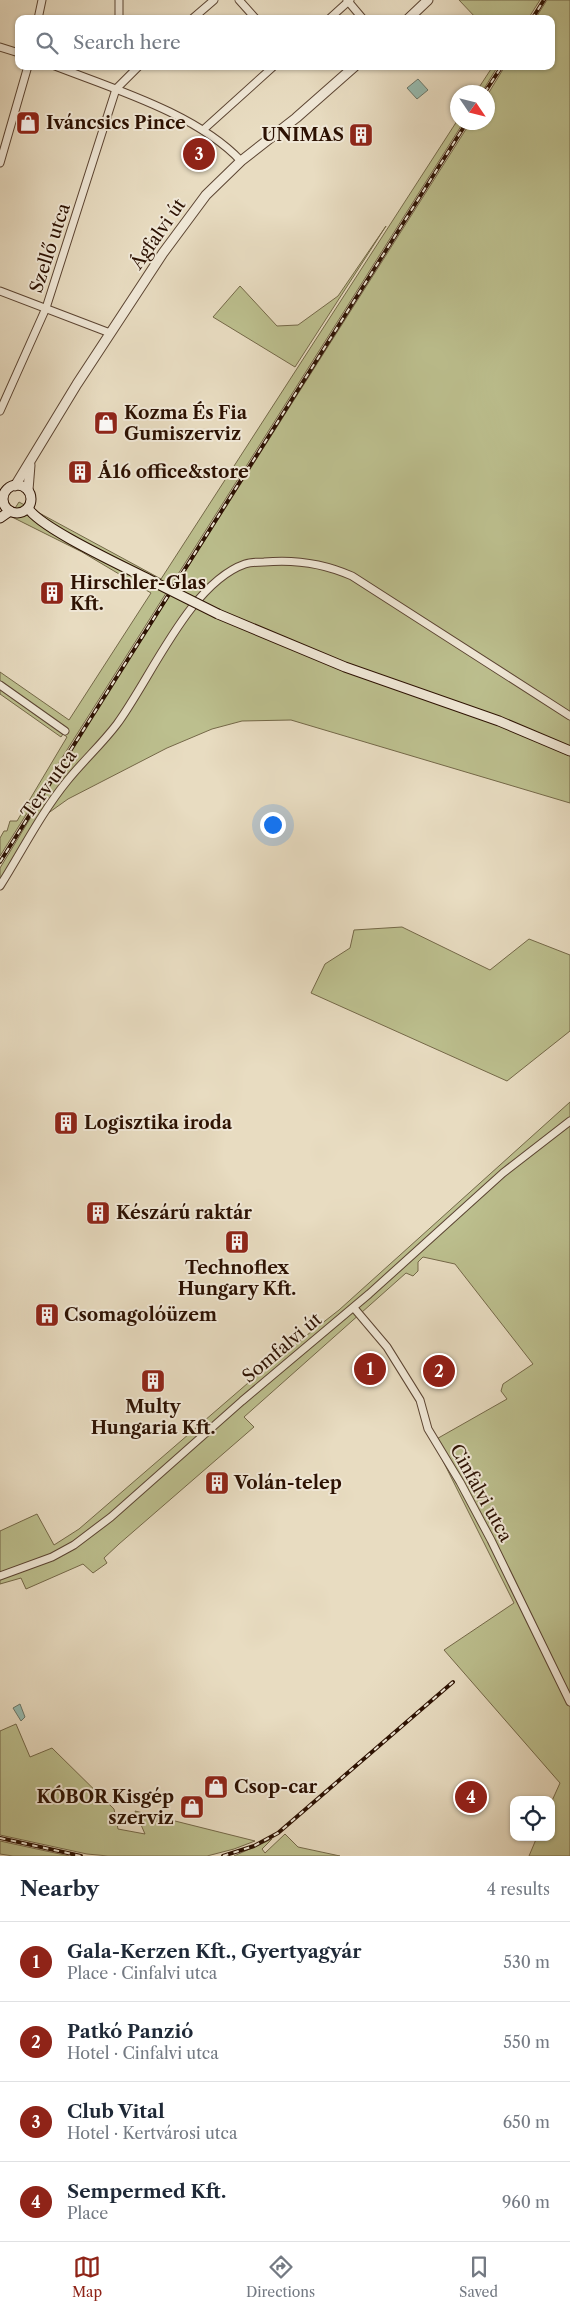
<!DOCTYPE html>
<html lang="en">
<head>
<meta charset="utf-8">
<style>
  :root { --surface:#fff; --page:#f6f6f7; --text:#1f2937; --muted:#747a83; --line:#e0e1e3; --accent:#8f2418 }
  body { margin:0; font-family:"Libre Caslon Text",serif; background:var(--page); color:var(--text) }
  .controls { position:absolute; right:15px; bottom:15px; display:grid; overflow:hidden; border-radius:10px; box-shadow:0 1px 4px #0004 }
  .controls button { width:45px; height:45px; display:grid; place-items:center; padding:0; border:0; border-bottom:1px solid var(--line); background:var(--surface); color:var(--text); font:25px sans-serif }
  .compass { position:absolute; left:450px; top:85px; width:45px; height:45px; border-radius:50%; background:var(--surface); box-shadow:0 1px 4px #0004; rotate:125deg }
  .you { position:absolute; left:272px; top:824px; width:18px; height:18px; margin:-12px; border:4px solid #fff; border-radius:50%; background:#1a73e8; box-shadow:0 0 0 8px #1a73e833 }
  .badge { display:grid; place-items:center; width:32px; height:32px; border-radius:50%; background:var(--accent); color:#fff; font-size:16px; font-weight:700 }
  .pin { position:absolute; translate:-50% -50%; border:2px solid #fff; box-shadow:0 1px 5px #0006 }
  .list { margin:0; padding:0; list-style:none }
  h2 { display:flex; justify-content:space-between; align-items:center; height:65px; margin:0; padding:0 20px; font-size:21px }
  h2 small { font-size:16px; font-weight:400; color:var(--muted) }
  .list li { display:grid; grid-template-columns:32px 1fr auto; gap:15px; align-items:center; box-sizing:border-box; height:80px; padding:0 20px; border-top:1px solid var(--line) }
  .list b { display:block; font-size:19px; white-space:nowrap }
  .list p { margin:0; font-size:16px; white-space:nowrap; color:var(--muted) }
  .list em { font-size:16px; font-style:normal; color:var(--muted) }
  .icon { flex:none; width:28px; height:28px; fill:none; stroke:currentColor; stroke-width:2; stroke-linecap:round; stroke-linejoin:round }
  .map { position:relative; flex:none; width:570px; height:1856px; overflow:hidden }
  .search { position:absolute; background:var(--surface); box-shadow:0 1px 4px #0004; left:15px; right:15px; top:15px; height:55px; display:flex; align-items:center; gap:12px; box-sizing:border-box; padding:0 18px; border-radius:10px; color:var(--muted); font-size:19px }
  .sheet { height:385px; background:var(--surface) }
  nav { display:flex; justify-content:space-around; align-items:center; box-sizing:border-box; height:70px; border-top:1px solid var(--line); background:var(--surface); font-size:14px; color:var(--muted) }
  nav a { display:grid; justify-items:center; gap:2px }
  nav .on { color:var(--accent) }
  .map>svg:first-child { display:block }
</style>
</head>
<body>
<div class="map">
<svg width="570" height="1856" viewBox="0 0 570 1856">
  <rect width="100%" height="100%" fill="#e8dcc1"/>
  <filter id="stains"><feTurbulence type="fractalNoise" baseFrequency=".004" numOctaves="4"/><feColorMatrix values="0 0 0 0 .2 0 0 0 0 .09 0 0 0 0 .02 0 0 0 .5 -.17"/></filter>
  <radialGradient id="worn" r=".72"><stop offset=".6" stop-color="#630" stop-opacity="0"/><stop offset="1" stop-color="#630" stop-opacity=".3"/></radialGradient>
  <!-- green -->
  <g fill="#bcbf8e" stroke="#746848">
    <polygon points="459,0 540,0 528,19 477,19"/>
    <polygon points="547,0 570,0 570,803 291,720 242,721 212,729 167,748 68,799 40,819 0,882 0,868 76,743 470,123 488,122 488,94 505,66 551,66 551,19 535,19"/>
    <polygon points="493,66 498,66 482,92 476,92"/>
    <polygon points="457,121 463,123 0,856 0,838 4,831 7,831 10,821 17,821 67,737 63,734 61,737 0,694 0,672 69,720 151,593 82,552 10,516 19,502 161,579"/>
    <polygon points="386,226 295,367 213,317 240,286 277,326 298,325 338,296"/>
    <polygon points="402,927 490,970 529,939 570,955 570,1031 507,1081 311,993 325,964 350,948 354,930"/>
    <polygon points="570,1102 570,1856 529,1856 537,1837 551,1837 551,1803 560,1783 444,1650 514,1603 433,1441 507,1399 501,1391 503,1384 533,1364 455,1264 423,1257 418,1262 418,1271 413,1276 406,1273 244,1417 254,1427 119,1544 104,1558 107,1563 93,1573 83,1564 26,1589 21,1578 0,1584 0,1531 37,1514 54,1545 79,1529 270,1364 339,1310"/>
    <polygon points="16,1724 30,1757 52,1748 114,1809 118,1829 145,1834 135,1811 255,1841 234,1849 207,1856 108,1856 87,1854 0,1835 0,1731"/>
    <polygon points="285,1834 298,1847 340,1856 234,1856 272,1839 262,1849 265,1853"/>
    <polygon points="0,1841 69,1856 13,1856 0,1854"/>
  </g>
  <!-- water -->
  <g fill="#97bcb1" stroke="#6c786b">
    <polygon points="418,79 428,90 417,99 407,88"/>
    <polygon points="20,1704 25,1717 21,1721 13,1708"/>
  </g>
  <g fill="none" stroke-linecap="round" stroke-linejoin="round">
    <defs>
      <g id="minor">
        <polyline points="239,0 256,19"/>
        <polyline points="347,0 363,19"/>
        <polyline points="38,19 42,0"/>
        <polyline points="119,19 119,0"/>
        <polyline points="192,19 214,0"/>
        <polyline points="329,19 350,0"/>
        <polyline points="0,47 19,53"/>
        <path d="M55 66C114 89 197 114 241 161"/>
        <polyline points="203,130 274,66"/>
        <polyline points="0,163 28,66"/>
        <polyline points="0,291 110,333"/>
        <polyline points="0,411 46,308 116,89 139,66"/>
        <polyline points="0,685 65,731"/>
        <path d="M0 886C22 851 41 813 67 781 83 761 102 744 117 724 151 678 190 583 245 564 251 562 258 562 264 562 296 559 323 563 352 576L570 716"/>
        <polyline points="354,1308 387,1347 420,1400 428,1429 460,1482 491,1540 570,1702"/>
        <polyline points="0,1576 52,1557 74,1545 111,1517 242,1401 369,1294 503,1173 570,1121"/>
      </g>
      <g id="tertiary">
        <polyline points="408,19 428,0"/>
        <polyline points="15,486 77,384 163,253 206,195 241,161 296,118 355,66"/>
        <polyline points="28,490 30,465"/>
      </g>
      <g id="secondary">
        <circle cx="17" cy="499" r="14"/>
        <path d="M28 508C40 528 123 566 148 579"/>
        <polyline points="0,518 10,511"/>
        <polyline points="218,614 345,667 499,721 570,751"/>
      </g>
    </defs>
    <!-- minor casing -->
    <use href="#minor" stroke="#5b4432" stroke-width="9"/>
    <!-- tertiary casing -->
    <use href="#tertiary" stroke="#5b4432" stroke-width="11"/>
    <!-- secondary casing -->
    <use href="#secondary" stroke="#2c1102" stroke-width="11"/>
    <!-- minor -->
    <use href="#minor" stroke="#f0e8d7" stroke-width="7"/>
    <!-- tertiary -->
    <use href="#tertiary" stroke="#f0e8d7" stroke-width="9"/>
    <!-- secondary -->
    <use href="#secondary" stroke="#f0e8d7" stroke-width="9"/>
    <defs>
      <g id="rail">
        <polyline points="532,19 544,0"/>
        <polyline points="485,92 502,66"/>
        <polyline points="0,862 467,122"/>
        <polyline points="0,1838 81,1856"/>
        <polyline points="223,1856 254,1846 278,1833 453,1682"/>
      </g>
    </defs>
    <!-- rail casing -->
    <use href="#rail" stroke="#2c1102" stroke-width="4"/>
    <!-- rail -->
    <use href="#rail" stroke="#f0e8d7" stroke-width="2" stroke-dasharray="5.5" stroke-linecap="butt"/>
    <defs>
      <polyline id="secondary-bridge" points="148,579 218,614"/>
    </defs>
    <!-- secondary-bridge casing -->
    <use href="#secondary-bridge" stroke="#2c1102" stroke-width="11" stroke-linecap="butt"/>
    <!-- secondary-bridge -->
    <use href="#secondary-bridge" stroke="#f0e8d7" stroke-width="9"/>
  </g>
  <!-- icons -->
  <defs>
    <symbol id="shop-square" viewBox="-11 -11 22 22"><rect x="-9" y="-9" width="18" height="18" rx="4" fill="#8f2418" stroke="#f0e8d7"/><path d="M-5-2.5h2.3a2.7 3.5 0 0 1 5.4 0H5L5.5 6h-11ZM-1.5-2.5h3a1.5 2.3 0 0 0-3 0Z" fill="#fff"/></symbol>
    <symbol id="building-square" viewBox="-11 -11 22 22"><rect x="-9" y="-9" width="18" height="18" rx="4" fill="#8f2418" stroke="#f0e8d7"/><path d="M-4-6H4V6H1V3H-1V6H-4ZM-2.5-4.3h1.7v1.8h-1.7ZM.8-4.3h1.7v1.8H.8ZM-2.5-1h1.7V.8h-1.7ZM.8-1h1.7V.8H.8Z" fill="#fff"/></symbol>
  </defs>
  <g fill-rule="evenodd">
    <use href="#shop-square" x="14" y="109" width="28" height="28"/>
    <use href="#building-square" x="347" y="121" width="28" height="28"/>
    <use href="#shop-square" x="92" y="409" width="28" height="28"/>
    <use href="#building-square" x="66" y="458" width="28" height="28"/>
    <use href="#building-square" x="38" y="579" width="28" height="28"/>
    <use href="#building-square" x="52" y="1109" width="28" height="28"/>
    <use href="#building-square" x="84" y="1199" width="28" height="28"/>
    <use href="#building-square" x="223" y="1228" width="28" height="28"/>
    <use href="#building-square" x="33" y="1301" width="28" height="28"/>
    <use href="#building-square" x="139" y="1367" width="28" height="28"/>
    <use href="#building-square" x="203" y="1469" width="28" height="28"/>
    <use href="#shop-square" x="202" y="1773" width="28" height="28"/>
    <use href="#shop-square" x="178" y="1793" width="28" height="28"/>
  </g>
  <g text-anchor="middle" stroke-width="4" stroke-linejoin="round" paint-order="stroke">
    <!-- poi labels -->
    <g font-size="18" font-weight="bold" fill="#2c1102" stroke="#f0e8d7" text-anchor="start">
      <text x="46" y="129">Iváncsics Pince</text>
      <text x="344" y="141" text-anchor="end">UNIMAS</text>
      <text x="124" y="419">Kozma És Fia<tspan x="124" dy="21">Gumiszerviz</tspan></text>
      <text x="98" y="478">Á16 office&amp;store</text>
      <text x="70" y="589">Hirschler-Glas<tspan x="70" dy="21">Kft.</tspan></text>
      <text x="84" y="1129">Logisztika iroda</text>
      <text x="116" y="1219">Készárú raktár</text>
      <text x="237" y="1274" text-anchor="middle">Technoflex<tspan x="237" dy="21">Hungary Kft.</tspan></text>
      <text x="64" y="1321">Csomagolóüzem</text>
      <text x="153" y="1413" text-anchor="middle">Multy<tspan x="153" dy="21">Hungaria Kft.</tspan></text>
      <text x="234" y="1489">Volán-telep</text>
      <text x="234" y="1793">Csop-car</text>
      <text x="174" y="1803" text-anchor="end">KÓBOR Kisgép<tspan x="174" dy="21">szerviz</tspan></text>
    </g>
    <!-- street labels -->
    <g font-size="18" fill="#2c1102" stroke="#f0e8d7">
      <text transform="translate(158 234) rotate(-55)" y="6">Ágfalvi út</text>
      <text transform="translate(50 248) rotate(-72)" y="6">Szellő utca</text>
      <text transform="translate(49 784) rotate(-54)" y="6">Terv utca</text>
      <text transform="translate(282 1348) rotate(-40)" y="6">Somfalvi út</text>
      <text transform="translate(481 1493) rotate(61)" y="6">Cinfalvi utca</text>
    </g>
  </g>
  <rect width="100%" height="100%" filter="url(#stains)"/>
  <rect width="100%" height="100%" fill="url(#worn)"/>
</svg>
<div class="controls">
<button><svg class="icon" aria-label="locate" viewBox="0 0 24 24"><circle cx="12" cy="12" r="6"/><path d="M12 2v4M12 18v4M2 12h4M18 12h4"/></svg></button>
</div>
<svg class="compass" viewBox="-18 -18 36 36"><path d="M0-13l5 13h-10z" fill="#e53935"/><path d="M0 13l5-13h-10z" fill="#747a83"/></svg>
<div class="you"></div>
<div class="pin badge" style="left:370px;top:1369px">1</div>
<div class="pin badge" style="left:439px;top:1371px">2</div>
<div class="pin badge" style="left:199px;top:154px">3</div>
<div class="pin badge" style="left:471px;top:1797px">4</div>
<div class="search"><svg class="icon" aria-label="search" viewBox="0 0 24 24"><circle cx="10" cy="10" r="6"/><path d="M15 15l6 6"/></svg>Search here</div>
</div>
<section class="sheet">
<h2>Nearby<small>4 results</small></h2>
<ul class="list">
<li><span class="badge">1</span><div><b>Gala-Kerzen Kft., Gyertyagyár</b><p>Place · Cinfalvi utca</p></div><em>530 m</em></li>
<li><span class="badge">2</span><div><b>Patkó Panzió</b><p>Hotel · Cinfalvi utca</p></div><em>550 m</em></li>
<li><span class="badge">3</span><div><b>Club Vital</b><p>Hotel · Kertvárosi utca</p></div><em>650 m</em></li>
<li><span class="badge">4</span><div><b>Sempermed Kft.</b><p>Place</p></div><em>960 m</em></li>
</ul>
</section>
<nav>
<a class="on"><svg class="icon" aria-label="map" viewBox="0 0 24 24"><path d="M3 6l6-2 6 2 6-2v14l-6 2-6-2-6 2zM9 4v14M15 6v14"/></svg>Map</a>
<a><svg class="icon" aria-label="directions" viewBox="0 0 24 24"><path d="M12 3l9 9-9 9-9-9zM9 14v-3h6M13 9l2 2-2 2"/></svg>Directions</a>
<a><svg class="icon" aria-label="saved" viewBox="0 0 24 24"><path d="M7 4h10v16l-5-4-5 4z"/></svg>Saved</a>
</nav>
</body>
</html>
